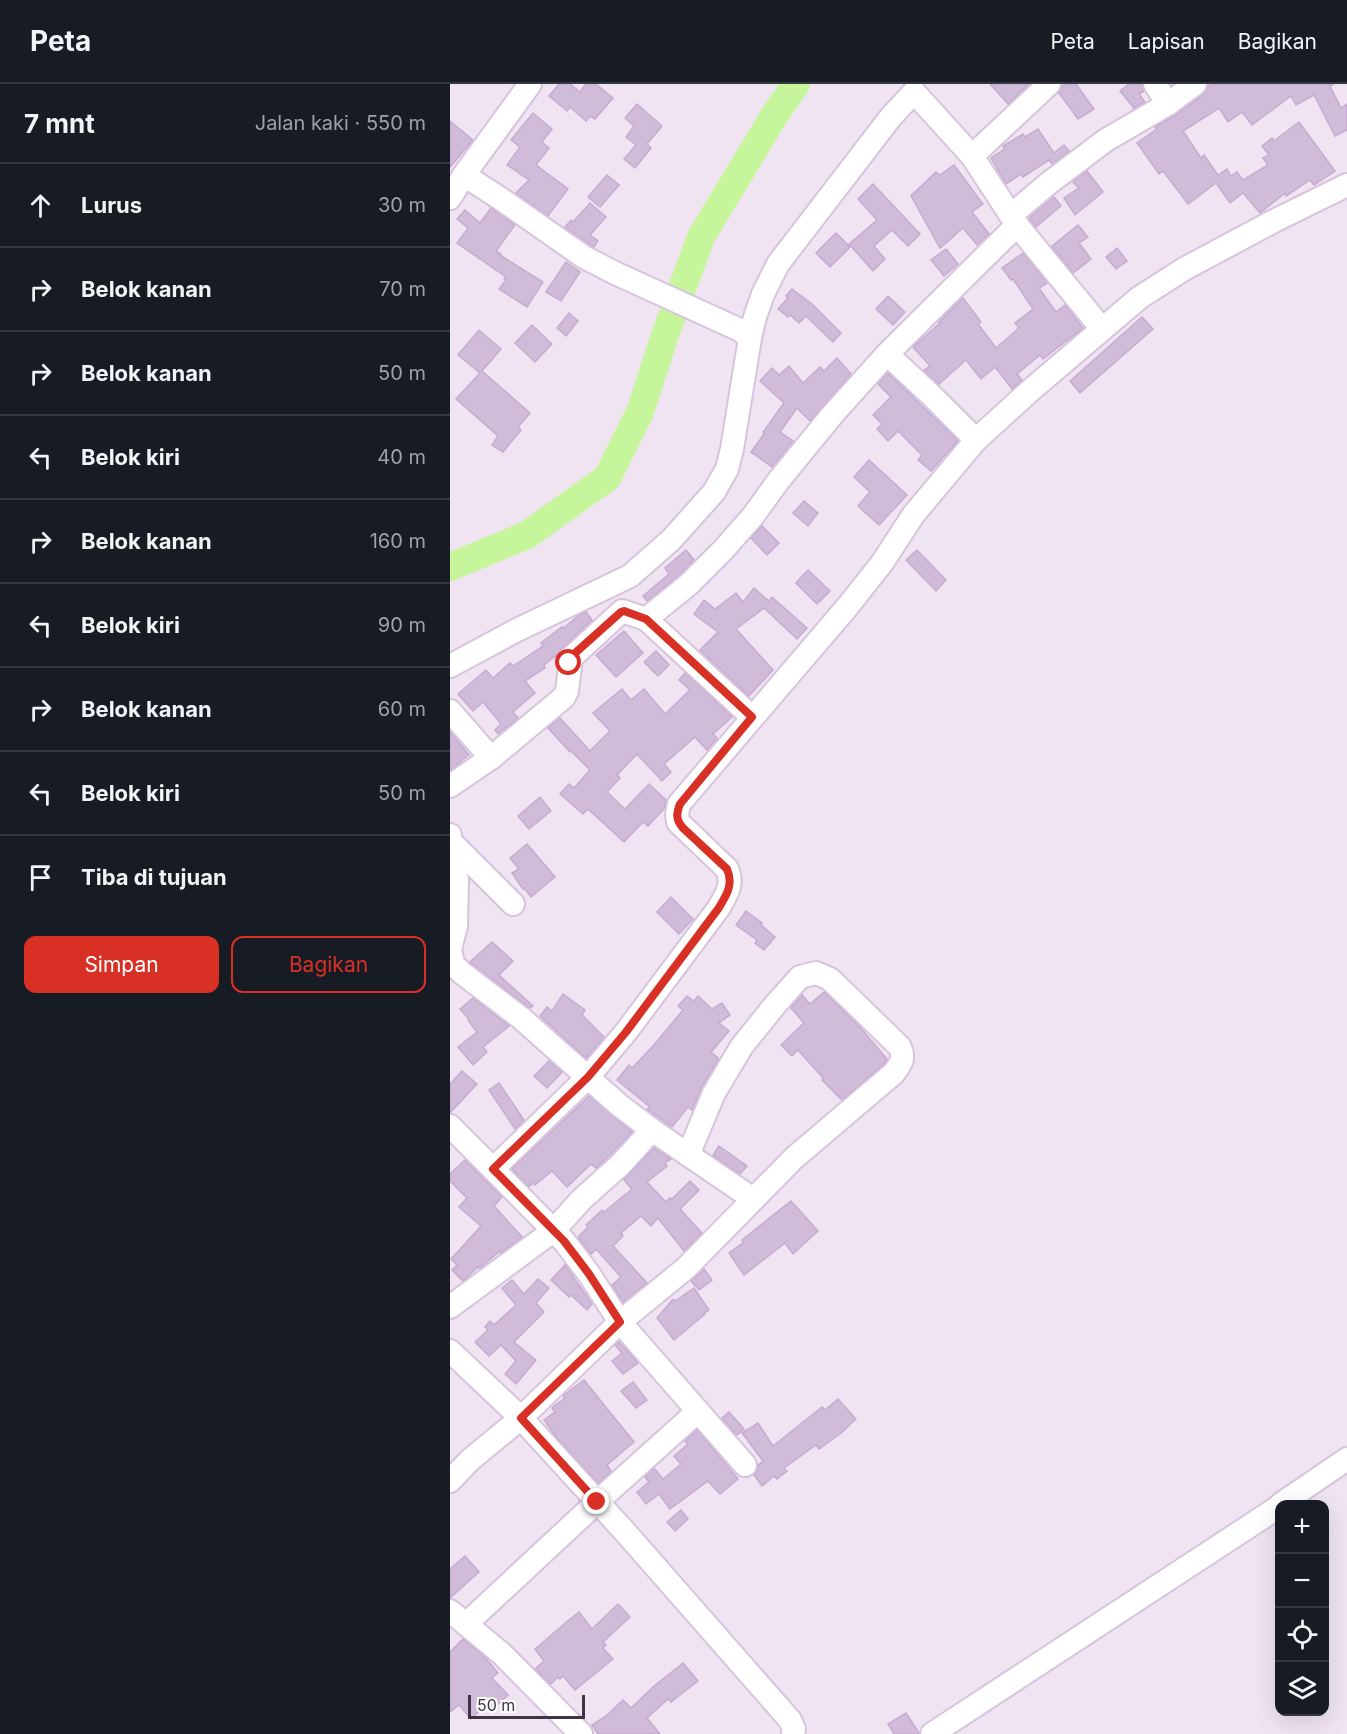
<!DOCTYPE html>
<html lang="id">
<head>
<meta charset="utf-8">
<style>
  :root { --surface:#171b24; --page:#20242c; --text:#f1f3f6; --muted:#9ea1a6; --line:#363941; --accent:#d93025 }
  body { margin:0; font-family:Inter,sans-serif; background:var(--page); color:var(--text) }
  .controls { position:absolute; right:18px; bottom:18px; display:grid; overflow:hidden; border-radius:12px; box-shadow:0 6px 24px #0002 }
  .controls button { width:54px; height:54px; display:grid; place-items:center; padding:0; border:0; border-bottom:2px solid var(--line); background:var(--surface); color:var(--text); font:30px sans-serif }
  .scale { position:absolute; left:18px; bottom:15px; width:117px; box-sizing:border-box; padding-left:6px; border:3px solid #403346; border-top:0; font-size:16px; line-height:21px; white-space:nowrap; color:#403346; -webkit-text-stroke:4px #fff; paint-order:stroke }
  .stop { position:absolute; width:18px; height:18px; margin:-14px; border:4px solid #d93025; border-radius:50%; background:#fff }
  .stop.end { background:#d93025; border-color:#fff; box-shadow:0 2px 6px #0008 }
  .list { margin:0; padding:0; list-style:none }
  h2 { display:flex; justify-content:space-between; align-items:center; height:78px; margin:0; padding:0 24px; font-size:26px }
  h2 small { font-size:20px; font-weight:400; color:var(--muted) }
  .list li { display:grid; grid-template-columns:39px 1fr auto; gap:18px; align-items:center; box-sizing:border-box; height:84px; padding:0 24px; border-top:2px solid var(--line) }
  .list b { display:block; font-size:22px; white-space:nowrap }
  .list em { font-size:20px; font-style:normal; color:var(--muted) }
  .actions { display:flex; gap:12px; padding:18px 24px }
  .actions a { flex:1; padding:14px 0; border:2px solid var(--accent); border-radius:12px; text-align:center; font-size:21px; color:var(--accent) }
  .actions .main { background:var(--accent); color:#fff }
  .icon { flex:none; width:33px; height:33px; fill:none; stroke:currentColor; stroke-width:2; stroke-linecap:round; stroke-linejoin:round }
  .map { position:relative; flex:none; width:897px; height:1650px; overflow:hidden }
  header { display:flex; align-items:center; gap:36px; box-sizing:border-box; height:84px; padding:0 30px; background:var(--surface); border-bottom:2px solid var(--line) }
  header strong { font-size:28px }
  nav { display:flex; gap:33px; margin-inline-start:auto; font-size:21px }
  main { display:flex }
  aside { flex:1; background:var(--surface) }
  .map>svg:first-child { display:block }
</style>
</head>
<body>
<header>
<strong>Peta</strong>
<nav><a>Peta</a><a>Lapisan</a><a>Bagikan</a></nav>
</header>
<main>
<aside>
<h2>7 mnt<small>Jalan kaki · 550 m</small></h2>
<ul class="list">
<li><svg class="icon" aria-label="ahead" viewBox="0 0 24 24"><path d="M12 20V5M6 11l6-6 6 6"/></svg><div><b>Lurus</b></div><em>30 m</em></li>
<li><svg class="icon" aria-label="right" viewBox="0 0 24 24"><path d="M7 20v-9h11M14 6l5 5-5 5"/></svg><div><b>Belok kanan</b></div><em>70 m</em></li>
<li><svg class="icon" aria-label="right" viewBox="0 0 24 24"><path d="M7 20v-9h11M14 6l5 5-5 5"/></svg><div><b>Belok kanan</b></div><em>50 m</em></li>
<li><svg class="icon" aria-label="left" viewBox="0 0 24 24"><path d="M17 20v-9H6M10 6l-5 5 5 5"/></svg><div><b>Belok kiri</b></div><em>40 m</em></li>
<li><svg class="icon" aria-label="right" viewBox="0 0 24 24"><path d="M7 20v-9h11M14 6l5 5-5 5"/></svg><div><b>Belok kanan</b></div><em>160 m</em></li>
<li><svg class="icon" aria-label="left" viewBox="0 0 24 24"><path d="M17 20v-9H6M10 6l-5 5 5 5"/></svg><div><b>Belok kiri</b></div><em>90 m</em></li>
<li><svg class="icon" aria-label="right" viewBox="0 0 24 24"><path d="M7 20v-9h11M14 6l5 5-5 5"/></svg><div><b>Belok kanan</b></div><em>60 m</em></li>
<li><svg class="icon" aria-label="left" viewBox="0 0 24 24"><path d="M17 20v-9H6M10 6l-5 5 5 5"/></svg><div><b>Belok kiri</b></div><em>50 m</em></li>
<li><svg class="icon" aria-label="arrive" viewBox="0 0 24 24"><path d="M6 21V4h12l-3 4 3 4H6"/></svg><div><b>Tiba di tujuan</b></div></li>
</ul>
<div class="actions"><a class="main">Simpan</a><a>Bagikan</a></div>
</aside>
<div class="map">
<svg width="897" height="1650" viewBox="0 0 897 1650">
  <rect width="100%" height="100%" fill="#f0e4f3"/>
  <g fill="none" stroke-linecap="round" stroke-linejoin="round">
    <!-- river -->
    <polyline stroke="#c7f59b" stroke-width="28" points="0,483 77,451 157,394 190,328 215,251 251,153 324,32 346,0"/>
  </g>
  <!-- building -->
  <g fill="#d0bcd9" stroke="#c6abd1" stroke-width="1.5">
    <polygon points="109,0 120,0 130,8 136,0 146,0 163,14 145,35 140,32 136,37 120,23 117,27 99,12"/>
    <polygon points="540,0 579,0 558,20"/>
    <polygon points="616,0 626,0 644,25 628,35 609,9 612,2"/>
    <polygon points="679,0 692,0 694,7 689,10 695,18 684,24 670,7"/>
    <polygon points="760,0 884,0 880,2 891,24 897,20 897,46 885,52 864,11 846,21 841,12 802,41 792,28 778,38 769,24 733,47 751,74 754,71 768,91 777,85 781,92 787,88 793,96 818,81 813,74 819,71 812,62 822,54 824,57 849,38 885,87 864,101 860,96 836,112 835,109 810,129 793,109 780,119 766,99 738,120 713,87 709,90 687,59 707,45 705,43 726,31 753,11"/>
    <polygon points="187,20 212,42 197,60 201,64 185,84 174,75 186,61 176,53 184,42 175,34"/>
    <polygon points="83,29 102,45 92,58 99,64 86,81 118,105 98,132 66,109 79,96 57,81 70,63 61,56"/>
    <polygon points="0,37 23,56 0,83"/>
    <polygon points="588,45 604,69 614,61 619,67 602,80 599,76 573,93 571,90 556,100 541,74 555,65 553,62 573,50 575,53"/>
    <polygon points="504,81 533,120 522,128 539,150 527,161 513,144 490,164 461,112 486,88 490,91"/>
    <polygon points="637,87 653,108 625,131 614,114 629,104 623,98"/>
    <polygon points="157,91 169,101 150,123 138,113"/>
    <polygon points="423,100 470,150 458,162 442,146 424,162 435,175 423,187 399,160 427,136 408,115"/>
    <polygon points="604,113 611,122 586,143 579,134"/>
    <polygon points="140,119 156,133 140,151 148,157 144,163 115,143 121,136 123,138"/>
    <polygon points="41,124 65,141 46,167 51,170 50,171 93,198 77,223 49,205 56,196 54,195 56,193 7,159 18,144 7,135 15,126 30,139"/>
    <polygon points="628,141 638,153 629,159 641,175 623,189 602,162"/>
    <polygon points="386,149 400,163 380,183 366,169"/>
    <polygon points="667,164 677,177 666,185 656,173"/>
    <polygon points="496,165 508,180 494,192 481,176"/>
    <polygon points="573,169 597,199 589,204 606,228 615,221 633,244 593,275 590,271 567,290 572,296 562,305 545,283 531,295 516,276 489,300 474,286 480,282 463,263 490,239 489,238 513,214 531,238 528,240 546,264 569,244 565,239 583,225 563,195 561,196 552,184"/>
    <polygon points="116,178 130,188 111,217 96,208"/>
    <polygon points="342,205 362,220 391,249 383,258 356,232 349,239 340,231 338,233 328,225 338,214 336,212"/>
    <polygon points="438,212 455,228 443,241 426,225"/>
    <polygon points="119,229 128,237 116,252 107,244"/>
    <polygon points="692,233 703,245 630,309 620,297"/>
    <polygon points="82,241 102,260 85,278 65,259"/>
    <polygon points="29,246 51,265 32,287 80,329 68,343 71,346 53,368 42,361 48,352 6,315 30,289 8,271"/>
    <polygon points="387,274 401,290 360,337 347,324 330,348 343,357 322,383 301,368 314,350 313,348 334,319 310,297 322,284 329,291 339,282 353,299 370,283 374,287"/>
    <polygon points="438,289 508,357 481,387 468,376 472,371 448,347 438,357 427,345 432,340 423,331 441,313 428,300"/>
    <polygon points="419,376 457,411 429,441 408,422 420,408 404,393"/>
    <polygon points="354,417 368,429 358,442 343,429"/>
    <polygon points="312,442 329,459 317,471 301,454"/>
    <polygon points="236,466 244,476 229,491 197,517 193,512 219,490 215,484"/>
    <polygon points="467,466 496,496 486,507 456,476"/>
    <polygon points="358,486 380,507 367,520 346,499"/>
    <polygon points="304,504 319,517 322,513 357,544 347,555 314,524 286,545 323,586 299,612 250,566 268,548 244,530 254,516 265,525 286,509 293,518"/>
    <polygon points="136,528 142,536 112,564 108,570 94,581 95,584 75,597 85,609 63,628 68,634 48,650 45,646 51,640 33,618 23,627 8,610 36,586 43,594 60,579 63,582 93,562 91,559 112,543 114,544 129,531"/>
    <polygon points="174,547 193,569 166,593 146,571"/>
    <polygon points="206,567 219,581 208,592 194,578"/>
    <polygon points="235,589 282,633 263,650 267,654 257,666 245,653 214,680 221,688 212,697 187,670 167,691 170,694 157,708 175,725 199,700 216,716 214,725 198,742 193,738 174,758 138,725 133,730 110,710 119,700 124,704 140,686 121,667 120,668 98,644 110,634 140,667 160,647 143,629 172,605 181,616 194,605 215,630 240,606 229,596"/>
    <polygon points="0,648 19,671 0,686"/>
    <polygon points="90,713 101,727 79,745 68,732"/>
    <polygon points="77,760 105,793 81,813 74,804 73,805 62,789 69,785 60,774"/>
    <polygon points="221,813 243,835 229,850 207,828"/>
    <polygon points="296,827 312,839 311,841 325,853 314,866 305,859 307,856 286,841"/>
    <polygon points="42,858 63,877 49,891 83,922 80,924 20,878"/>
    <polygon points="374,908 409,942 437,975 434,980 392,1016 372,996 374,995 348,966 342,972 331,961 354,939 341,924 352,911 360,920"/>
    <polygon points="113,910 135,926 132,931 154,953 136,974 90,932 97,923 102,927"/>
    <polygon points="237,912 244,917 248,912 262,925 272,919 280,931 269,939 279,947 261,968 269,975 252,1002 242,1026 238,1023 222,1043 197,1025 200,1023 167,996 179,981 182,984 204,961 233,926 228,922"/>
    <polygon points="23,914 59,942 33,963 37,968 23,981 8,963 27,948 18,936 19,935 10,925"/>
    <polygon points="99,977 112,988 97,1004 84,992"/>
    <polygon points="12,987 27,1000 0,1029 0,1000"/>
    <polygon points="49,999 74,1036 65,1045 39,1006"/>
    <polygon points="139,1012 182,1048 160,1071 146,1084 141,1080 117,1103 102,1087 85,1101 83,1099 79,1103 62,1085"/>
    <polygon points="269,1062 297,1082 290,1090 263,1071"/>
    <polygon points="204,1064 221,1075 215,1079 217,1082 197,1098 216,1118 220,1114 222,1115 240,1097 249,1106 230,1125 252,1149 234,1167 208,1134 201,1142 191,1132 171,1149 173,1152 163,1162 197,1199 173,1218 162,1201 171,1193 146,1165 141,1170 128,1153 138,1143 136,1141 152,1126 154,1128 182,1105 174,1096"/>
    <polygon points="15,1076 52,1113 44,1122 72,1153 51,1169 50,1167 30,1184 28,1183 13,1197 2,1186 7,1181 1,1175 31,1142 9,1123 17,1114 0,1097 0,1090"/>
    <polygon points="341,1117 368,1147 343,1170 335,1159 294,1191 279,1169 294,1158 292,1156"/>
    <polygon points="115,1181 142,1220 137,1226 121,1211 119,1213 101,1196"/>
    <polygon points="254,1185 262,1196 249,1206 241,1197"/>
    <polygon points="88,1195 99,1204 86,1219 94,1228 64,1258 86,1276 66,1300 55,1290 66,1277 51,1261 39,1272 25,1258 38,1246 35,1243 40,1237 44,1241 66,1221 52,1204 62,1196 74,1210"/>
    <polygon points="244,1204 259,1226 254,1229 255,1230 224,1256 207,1234 223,1215 225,1217"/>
    <polygon points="169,1258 188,1279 173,1290 162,1277 172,1269 165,1261"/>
    <polygon points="134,1296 184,1358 157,1381 161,1387 148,1399 107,1354 94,1336 105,1328 102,1324 115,1314 113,1312"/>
    <polygon points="183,1298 197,1316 186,1324 171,1307"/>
    <polygon points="388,1315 406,1335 391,1349 369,1365 366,1361 334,1384 337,1387 327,1395 324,1392 312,1402 304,1391 308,1386 308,1381 313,1377 292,1349 308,1339 323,1362 372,1323 375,1326"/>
    <polygon points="279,1328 294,1345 287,1351 272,1334"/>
    <polygon points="247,1346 288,1395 270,1410 258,1397 220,1425 209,1410 196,1420 187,1408 199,1398 195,1393 204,1384 213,1395 231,1380 224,1372 238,1360 235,1357"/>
    <polygon points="231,1426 238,1435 225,1447 217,1438"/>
    <polygon points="15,1472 29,1488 0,1514 0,1485"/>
    <polygon points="168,1520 180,1533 153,1558 156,1561 153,1564 163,1575 125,1606 113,1592 110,1595 108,1593 101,1600 85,1585 94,1577 85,1565 120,1535 129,1528 142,1545"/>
    <polygon points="13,1555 34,1572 48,1589 42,1594 58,1611 40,1628 35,1622 21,1635 9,1621 0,1628 0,1568"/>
    <polygon points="233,1579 248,1597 221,1618 218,1615 197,1634 210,1650 148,1650 142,1641 156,1632 173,1616 181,1624 203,1603"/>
    <polygon points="456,1629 469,1649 469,1650 444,1650 438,1640"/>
  </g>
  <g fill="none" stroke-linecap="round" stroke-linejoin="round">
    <defs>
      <g id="minor">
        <polyline points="705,0 718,20"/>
        <polyline points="522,72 599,0"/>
        <polyline points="14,91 51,115 134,173 165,189 290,246 300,254"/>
        <polyline points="0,114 14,91 80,0"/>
        <polyline points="561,131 599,99 656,56 718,20 745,0"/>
        <polyline points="437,270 482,312 526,356"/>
        <polyline points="196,535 238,501 274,465 303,432 329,396 383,330 437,270 567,141"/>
        <polyline points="0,582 67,546 180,492 221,456 264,408 277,385 282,365 300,254 305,233 313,210 328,180 440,34 464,8 522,72 567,141 652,245"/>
        <polyline points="0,627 41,674 0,702"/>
        <polyline points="41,674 114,613 117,607 121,574 172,527 196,535 302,633"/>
        <polyline points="0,751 7,796 6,842 0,865 3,880 12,889 71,934 169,1021 202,1046 303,1115"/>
        <polyline points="1,758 63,820"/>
        <polyline points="0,1042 43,1085"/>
        <polyline points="0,1223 103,1147 132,1115 170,1081 202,1046"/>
        <polyline points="0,1267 71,1334 176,1449 340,1636 344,1645 343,1650"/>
        <path d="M295 1381 170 1238 139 1190 114 1157 43 1085 138 993 176 948 268 825C276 812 284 800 277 785L228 738 227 730 229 720 398 522 432 479 464 430 526 356 582 305 689 214 734 185 824 137 897 101"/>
        <path d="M0 1397 20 1376 71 1334 170 1238 236 1184 344 1074 444 989C451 979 455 975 450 963L380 895 366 889 350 893 325 921 292 962 264 1009 238 1071"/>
        <polyline points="831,1420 897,1375"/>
        <polyline points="0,1527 52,1570 131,1650"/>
        <polyline points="16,1540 147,1418 247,1328"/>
        <polyline points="482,1650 830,1422"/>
      </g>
    </defs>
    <!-- minor casing -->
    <use href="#minor" stroke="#d7c3dd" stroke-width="26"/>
    <!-- minor -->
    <use href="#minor" stroke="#fff" stroke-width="22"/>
  </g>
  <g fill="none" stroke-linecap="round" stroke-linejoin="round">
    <!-- route -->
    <path stroke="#d93025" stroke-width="8" d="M119 579 124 570 171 528 174 527 196 535 302 633 230 720C226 730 226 736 233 744L277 785C284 801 276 812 268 825L176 948 138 993 43 1085 114 1157 139 1190 170 1238 71 1334 147 1418"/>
  </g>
</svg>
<div class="controls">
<button>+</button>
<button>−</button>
<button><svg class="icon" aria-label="locate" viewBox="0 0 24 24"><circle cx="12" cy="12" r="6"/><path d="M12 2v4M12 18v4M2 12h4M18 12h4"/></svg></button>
<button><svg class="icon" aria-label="layers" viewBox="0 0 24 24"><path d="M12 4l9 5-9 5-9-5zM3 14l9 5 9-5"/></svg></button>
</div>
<div class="scale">50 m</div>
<div class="stop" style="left:119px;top:579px"></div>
<div class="stop end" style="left:147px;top:1418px"></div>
</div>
</main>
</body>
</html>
